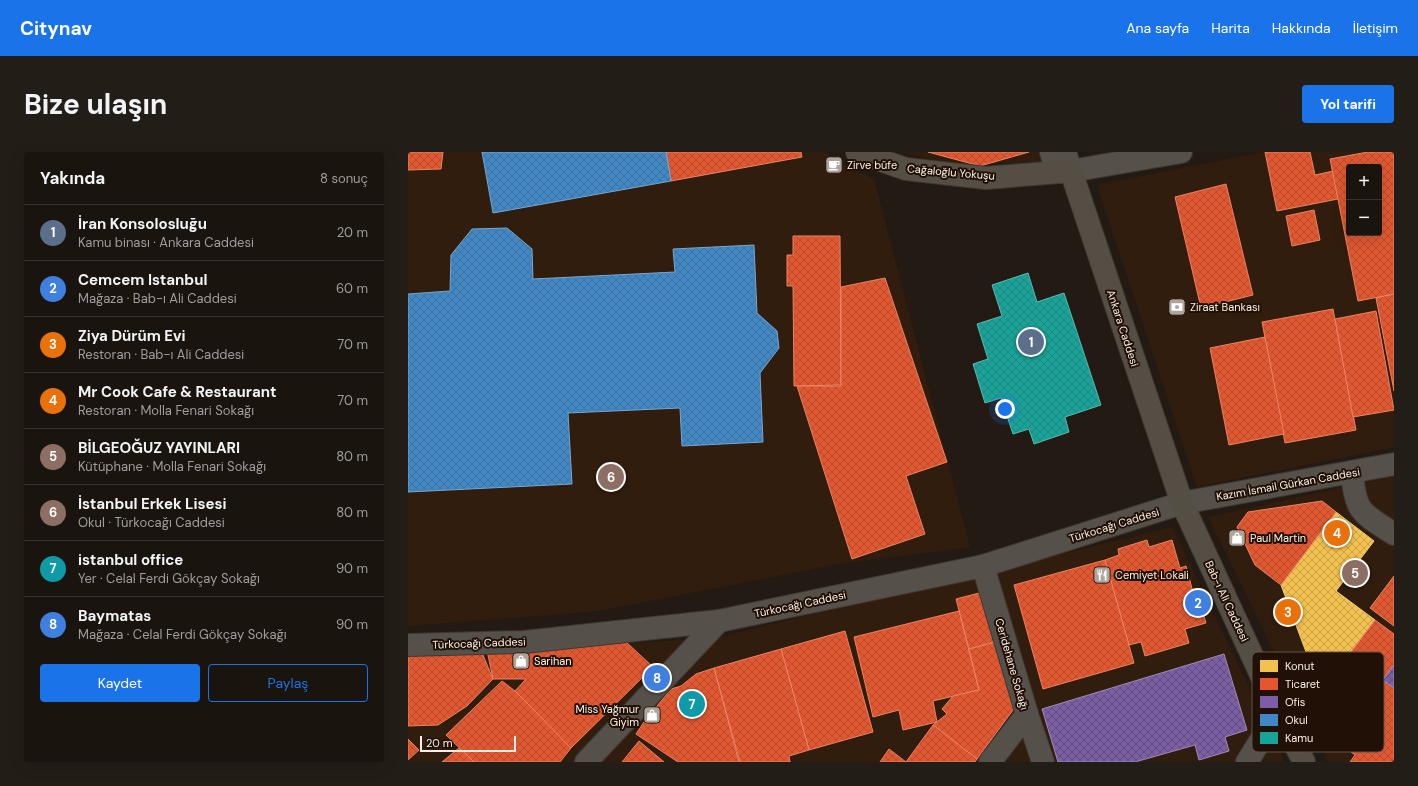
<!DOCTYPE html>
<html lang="tr">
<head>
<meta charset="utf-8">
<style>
  :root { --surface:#1a140e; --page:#231d17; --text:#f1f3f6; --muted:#9f9e9e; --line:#38332e; --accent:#1a73e8 }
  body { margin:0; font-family:"DM Sans",sans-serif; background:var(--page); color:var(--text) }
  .controls { position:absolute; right:12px; top:12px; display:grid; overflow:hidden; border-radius:4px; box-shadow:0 4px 16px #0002 }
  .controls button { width:36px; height:36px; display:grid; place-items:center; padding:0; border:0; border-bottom:1px solid var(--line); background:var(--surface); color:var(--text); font:20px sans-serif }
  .scale { position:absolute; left:12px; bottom:10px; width:96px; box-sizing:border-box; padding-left:4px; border:2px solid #faeee6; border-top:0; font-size:11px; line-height:14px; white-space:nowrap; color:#faeee6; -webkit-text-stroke:3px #201005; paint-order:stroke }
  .you { position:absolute; left:597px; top:257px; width:14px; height:14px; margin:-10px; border:3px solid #fff; border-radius:50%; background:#1a73e8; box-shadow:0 0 0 6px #1a73e833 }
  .badge { display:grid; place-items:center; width:26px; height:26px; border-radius:50%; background:var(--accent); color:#fff; font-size:13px; font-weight:700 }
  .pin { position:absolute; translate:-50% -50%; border:2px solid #fff; box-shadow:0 1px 4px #0006 }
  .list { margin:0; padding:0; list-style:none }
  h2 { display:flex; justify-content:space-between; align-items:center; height:52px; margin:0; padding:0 16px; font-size:17px }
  h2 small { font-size:13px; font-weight:400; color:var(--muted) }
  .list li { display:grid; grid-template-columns:26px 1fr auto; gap:12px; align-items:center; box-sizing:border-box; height:56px; padding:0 16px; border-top:1px solid var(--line) }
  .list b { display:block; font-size:15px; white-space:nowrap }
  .list p { margin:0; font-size:13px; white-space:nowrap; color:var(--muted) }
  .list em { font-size:13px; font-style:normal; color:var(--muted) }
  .actions { display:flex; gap:8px; padding:12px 16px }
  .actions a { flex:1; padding:9px 0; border:1px solid var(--accent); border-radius:4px; text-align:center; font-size:14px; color:var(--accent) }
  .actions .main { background:var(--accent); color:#fff }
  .map { position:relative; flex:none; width:986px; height:610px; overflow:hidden; border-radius:4px }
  header { display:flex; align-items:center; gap:24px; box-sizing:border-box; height:56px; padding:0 20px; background:var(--accent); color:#fff }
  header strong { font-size:19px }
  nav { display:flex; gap:22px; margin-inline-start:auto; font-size:14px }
  .intro { display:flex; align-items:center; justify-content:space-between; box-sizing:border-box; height:96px; padding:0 24px }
  h1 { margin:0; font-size:28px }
  .button { padding:10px 18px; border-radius:4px; background:var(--accent); color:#fff; font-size:14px; font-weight:700 }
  main { display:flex; gap:24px; padding:0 24px }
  aside { flex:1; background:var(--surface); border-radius:4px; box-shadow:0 4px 16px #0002 }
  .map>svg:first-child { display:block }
</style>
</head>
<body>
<header>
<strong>Citynav</strong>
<nav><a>Ana sayfa</a><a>Harita</a><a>Hakkında</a><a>İletişim</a></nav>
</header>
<div class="intro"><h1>Bize ulaşın</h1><a class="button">Yol tarifi</a></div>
<main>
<aside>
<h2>Yakında<small>8 sonuç</small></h2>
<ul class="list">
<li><span class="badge" style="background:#5c6f8a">1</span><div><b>İran Konsolosluğu</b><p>Kamu binası · Ankara Caddesi</p></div><em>20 m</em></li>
<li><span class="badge" style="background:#3f7fe0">2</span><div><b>Cemcem Istanbul</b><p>Mağaza · Bab-ı Ali Caddesi</p></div><em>60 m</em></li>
<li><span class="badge" style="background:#e8710a">3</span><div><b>Ziya Dürüm Evi</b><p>Restoran · Bab-ı Ali Caddesi</p></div><em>70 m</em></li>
<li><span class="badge" style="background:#e8710a">4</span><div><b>Mr Cook Cafe &amp; Restaurant</b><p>Restoran · Molla Fenari Sokağı</p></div><em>70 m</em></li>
<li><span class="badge" style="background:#8d6e63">5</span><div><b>BİLGEOĞUZ YAYINLARI</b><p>Kütüphane · Molla Fenari Sokağı</p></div><em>80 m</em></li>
<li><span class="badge" style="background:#8d6e63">6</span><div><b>İstanbul Erkek Lisesi</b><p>Okul · Türkocağı Caddesi</p></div><em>80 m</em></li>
<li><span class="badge" style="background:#0f9aa8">7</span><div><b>istanbul office</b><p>Yer · Celal Ferdi Gökçay Sokağı</p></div><em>90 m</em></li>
<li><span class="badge" style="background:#3f7fe0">8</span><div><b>Baymatas</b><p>Mağaza · Celal Ferdi Gökçay Sokağı</p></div><em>90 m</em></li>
</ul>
<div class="actions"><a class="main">Kaydet</a><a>Paylaş</a></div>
</aside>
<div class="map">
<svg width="986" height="610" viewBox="0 0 986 610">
  <defs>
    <pattern id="homes-cross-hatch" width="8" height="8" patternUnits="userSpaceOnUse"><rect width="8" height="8" fill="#f2c14e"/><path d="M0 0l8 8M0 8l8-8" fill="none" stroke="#c8a24c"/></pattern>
    <pattern id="shops-cross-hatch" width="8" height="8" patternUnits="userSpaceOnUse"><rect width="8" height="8" fill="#e4572e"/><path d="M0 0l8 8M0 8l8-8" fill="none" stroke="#ae5136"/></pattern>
    <pattern id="offices-cross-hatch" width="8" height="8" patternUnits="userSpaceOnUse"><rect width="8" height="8" fill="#7b5ea7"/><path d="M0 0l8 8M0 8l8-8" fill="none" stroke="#615171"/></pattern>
    <pattern id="schools-cross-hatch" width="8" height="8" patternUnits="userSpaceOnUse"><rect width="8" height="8" fill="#3f88c5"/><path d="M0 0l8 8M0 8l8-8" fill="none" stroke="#437198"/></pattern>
    <pattern id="public-cross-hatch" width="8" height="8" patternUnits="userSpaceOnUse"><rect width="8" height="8" fill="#17a398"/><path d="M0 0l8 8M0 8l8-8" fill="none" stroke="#27877f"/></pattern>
  </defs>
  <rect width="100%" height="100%" fill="#231a13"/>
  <!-- built -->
  <g fill="#311d0d" fill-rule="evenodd">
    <polygon points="0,0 418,0 423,7 466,27 562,395 430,412 191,459 0,474"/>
    <polygon points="491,0 637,0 640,10 548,13"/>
    <path d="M856 0H986V295L789 335 689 33ZM941 15H971V81H941Z"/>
    <polygon points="986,324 986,610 920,610 800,365"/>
    <polygon points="764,375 877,610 0,610 0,505 307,486"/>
  </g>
  <!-- homes -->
  <polygon fill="url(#homes-cross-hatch)" stroke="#f4ce7c" points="928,360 966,389 928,439 967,468 913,540 873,433"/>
  <!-- shops -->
  <g fill="url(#shops-cross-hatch)" stroke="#eb8465" fill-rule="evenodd">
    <polygon points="0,0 35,0 33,17 0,18"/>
    <polygon points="258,0 393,0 394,5 263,29"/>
    <polygon points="520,0 621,0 572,14"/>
    <polygon points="857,0 902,0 907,23 925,19 930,47 869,59"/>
    <path d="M960 0H986V142L950 149 922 7ZM941 15H971V81H941Z"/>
    <polygon points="818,32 845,143 793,156 767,45"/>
    <polygon points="906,58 912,88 884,94 878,64"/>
    <polygon points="385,84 432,84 433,233 386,234 385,134 379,134 379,103 385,103"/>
    <polygon points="477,126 539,310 498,324 517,382 444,407 389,234 433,234 433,135"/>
    <polygon points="986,142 986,239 968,146"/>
    <polygon points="925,157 948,278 877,291 854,170"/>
    <polygon points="968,159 986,258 945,265 927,167"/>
    <polygon points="857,185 876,282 821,293 802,196"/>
    <polygon points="914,349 928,360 873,433 847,413 829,375 840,360"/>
    <polygon points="739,388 741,395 764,388 772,416 778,414 786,444 790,443 798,471 777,477 781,491 737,504 733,490 721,493 697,408 711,403 710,397"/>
    <polygon points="697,408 726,511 635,537 606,433"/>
    <polygon points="986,424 986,474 962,456"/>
    <polygon points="575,440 587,490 561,497 548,447"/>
    <polygon points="551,459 571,538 525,549 529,570 495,578 491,558 465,565 446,485"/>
    <polygon points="967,468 986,482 986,513 929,589 913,540"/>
    <polygon points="437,479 465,580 401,598 373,497"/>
    <polygon points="217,489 245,515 163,596 107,539 118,527 85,527 79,498"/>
    <polygon points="587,490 608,554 569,607 525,573 539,562 534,557 545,544 571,538 561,497"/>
    <polygon points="72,496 85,527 59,554 30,573 0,574 0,501"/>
    <polygon points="373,497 401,598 381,604 382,610 332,610 306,516"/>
    <polygon points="306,516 331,610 270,610 228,582 236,570 263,537 273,534 288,522"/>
    <polygon points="975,528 986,536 986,610 942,610 947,603 929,589"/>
    <polygon points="94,529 107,539 163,596 152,610 66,610 38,583"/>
    <polygon points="525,573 569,607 567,610 472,610 481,597 498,610"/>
    <polygon points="0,587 11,598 0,608"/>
    <polygon points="231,589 256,610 214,610"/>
    <polygon points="51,596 66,610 34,610"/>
  </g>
  <!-- offices -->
  <g fill="url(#offices-cross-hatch)" stroke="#a189ba">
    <polygon points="816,502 839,578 817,585 821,599 791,608 787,593 727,610 650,610 634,557"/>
    <polygon points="986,513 986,536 975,528"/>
  </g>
  <!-- schools -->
  <g fill="url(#schools-cross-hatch)" stroke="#77a7cf">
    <polygon points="74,0 258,0 263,29 85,61"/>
    <polygon points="99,76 124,97 125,127 267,120 265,97 346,93 349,161 369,179 371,196 352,221 355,290 274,294 272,256 160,261 164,332 0,340 0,142 42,139 43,103 64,77"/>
  </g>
  <!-- public -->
  <polygon fill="url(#public-cross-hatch)" stroke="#5bbaaf" points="620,121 629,150 656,141 693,253 657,265 661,280 626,292 621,277 605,282 593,246 577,251 565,212 580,207 569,172 594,164 584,133"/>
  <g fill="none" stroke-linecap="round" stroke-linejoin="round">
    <defs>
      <g id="pedestrian">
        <polyline points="643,0 649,20"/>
        <polyline points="575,414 619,562 635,610"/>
        <polyline points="178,610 311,469"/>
        <polyline points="582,610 619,562"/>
      </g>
      <g id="minor">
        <polyline points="663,19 773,0"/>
        <path d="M944 320C947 361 954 361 986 382"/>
        <polyline points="0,493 116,490 311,469 575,414 774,351"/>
      </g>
      <g id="tertiary">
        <polyline points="657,0 663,19"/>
        <polyline points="774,351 986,312"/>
        <polyline points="839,610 870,560"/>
      </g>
      <polyline id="secondary" points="449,0 498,17 578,26 663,19 774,351 870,560 896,610"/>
    </defs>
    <!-- pedestrian casing -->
    <use href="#pedestrian" stroke="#3f3832" stroke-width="24"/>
    <!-- minor casing -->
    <use href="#minor" stroke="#3f3832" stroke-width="24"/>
    <!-- tertiary casing -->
    <use href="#tertiary" stroke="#3f3832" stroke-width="24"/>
    <!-- secondary casing -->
    <use href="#secondary" stroke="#3f3832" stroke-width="24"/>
    <!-- pedestrian -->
    <use href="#pedestrian" stroke="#555049" stroke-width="22"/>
    <!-- minor -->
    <use href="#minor" stroke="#555049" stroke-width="22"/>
    <!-- tertiary -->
    <use href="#tertiary" stroke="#555049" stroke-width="22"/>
    <!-- secondary -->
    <use href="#secondary" stroke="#554e45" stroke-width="22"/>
  </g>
  <!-- icons -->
  <defs>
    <symbol id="cafe-square" viewBox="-11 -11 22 22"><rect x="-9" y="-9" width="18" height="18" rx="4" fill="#afa49c" stroke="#201005"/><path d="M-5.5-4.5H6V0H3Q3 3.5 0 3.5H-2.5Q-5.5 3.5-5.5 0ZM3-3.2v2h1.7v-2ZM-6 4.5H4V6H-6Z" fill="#fff"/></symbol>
    <symbol id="bank-square" viewBox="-11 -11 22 22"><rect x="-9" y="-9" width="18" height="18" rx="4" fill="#afa49c" stroke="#201005"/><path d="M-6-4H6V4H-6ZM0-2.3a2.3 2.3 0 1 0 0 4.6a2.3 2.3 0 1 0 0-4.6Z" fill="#fff"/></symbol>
    <symbol id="shop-square" viewBox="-11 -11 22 22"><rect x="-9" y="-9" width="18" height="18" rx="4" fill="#afa49c" stroke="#201005"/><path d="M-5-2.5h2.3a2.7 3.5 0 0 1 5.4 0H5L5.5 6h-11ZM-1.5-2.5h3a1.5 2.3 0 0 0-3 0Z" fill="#fff"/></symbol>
    <symbol id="restaurant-square" viewBox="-11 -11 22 22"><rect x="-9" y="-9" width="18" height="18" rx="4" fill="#afa49c" stroke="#201005"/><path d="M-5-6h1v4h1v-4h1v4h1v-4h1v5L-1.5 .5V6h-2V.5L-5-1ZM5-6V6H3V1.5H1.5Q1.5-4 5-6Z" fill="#fff"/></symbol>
  </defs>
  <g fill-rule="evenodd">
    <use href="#cafe-square" x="416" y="3" width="20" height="20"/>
    <use href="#bank-square" x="759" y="145" width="20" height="20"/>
    <use href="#shop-square" x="819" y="376" width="20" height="20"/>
    <use href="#restaurant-square" x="684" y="413" width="20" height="20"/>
    <use href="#shop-square" x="103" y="499" width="20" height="20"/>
    <use href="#shop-square" x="234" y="553" width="20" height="20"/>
  </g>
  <g text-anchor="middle" stroke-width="4" stroke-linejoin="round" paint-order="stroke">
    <!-- poi labels -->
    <g font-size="11" fill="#faeee6" stroke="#201005" text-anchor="start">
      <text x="439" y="17">Zirve büfe</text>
      <text x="782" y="159">Ziraat Bankası</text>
      <text x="842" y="390">Paul Martin</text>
      <text x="707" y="427">Cemiyet Lokali</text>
      <text x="126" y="513">Sarihan</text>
      <text x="231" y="561" text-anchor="end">Miss Yağmur<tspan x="231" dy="13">Giyim</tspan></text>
    </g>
    <!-- street labels -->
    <g font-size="11" fill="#faeee6" stroke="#201005">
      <text transform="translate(543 20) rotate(5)" y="4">Cağaloğlu Yokuşu</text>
      <text transform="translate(715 176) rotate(72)" y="4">Ankara Caddesi</text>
      <text transform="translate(880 332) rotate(-10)" y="4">Kazım İsmail Gürkan Caddesi</text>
      <text transform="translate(706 373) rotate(-17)" y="4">Türkocağı Caddesi</text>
      <text transform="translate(819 449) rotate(65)" y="4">Bab-ı Ali Caddesi</text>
      <text transform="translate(392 452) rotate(-12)" y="4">Türkocağı Caddesi</text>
      <text transform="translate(71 491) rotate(-2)" y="4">Türkocağı Caddesi</text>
      <text transform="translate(604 512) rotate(74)" y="4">Ceridehane Sokağı</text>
    </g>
  </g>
  <!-- legend -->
  <rect x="844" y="500" width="132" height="100" rx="6" fill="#201005" stroke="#615348" stroke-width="1"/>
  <rect x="852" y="508" width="18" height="12" fill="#f2c14e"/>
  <rect x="852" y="526" width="18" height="12" fill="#e4572e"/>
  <rect x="852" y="544" width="18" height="12" fill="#7b5ea7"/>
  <rect x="852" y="562" width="18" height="12" fill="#3f88c5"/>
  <rect x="852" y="580" width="18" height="12" fill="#17a398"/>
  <g font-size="11" fill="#faeee6">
    <text x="877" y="518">Konut</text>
    <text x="877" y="536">Ticaret</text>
    <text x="877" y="554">Ofis</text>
    <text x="877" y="572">Okul</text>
    <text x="877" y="590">Kamu</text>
  </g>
</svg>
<div class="controls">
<button>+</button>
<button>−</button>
</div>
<div class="scale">20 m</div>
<div class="you"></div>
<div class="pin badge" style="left:623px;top:190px;background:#5c6f8a">1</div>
<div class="pin badge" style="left:790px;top:451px;background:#3f7fe0">2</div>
<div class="pin badge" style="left:880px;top:460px;background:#e8710a">3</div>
<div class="pin badge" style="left:929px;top:381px;background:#e8710a">4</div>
<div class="pin badge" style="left:947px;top:421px;background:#8d6e63">5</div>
<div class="pin badge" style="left:203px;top:325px;background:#8d6e63">6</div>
<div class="pin badge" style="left:284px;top:552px;background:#0f9aa8">7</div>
<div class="pin badge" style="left:249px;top:526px;background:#3f7fe0">8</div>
</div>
</main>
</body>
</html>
